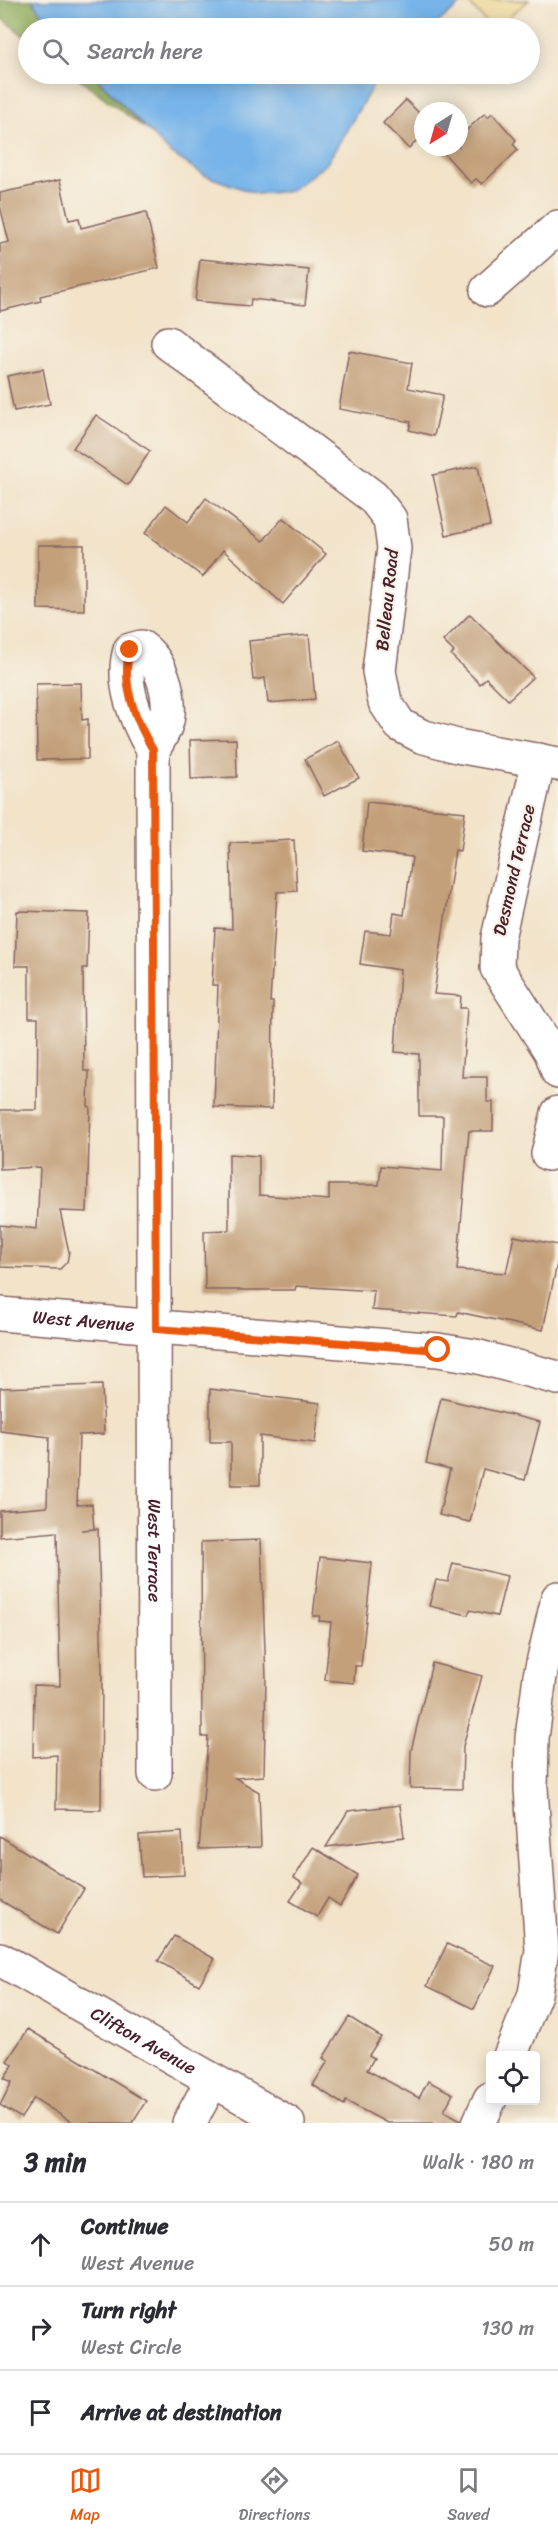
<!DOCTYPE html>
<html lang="en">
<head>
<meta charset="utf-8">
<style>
  :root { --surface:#fff; --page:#f7f7f7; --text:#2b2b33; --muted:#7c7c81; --line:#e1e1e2; --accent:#ea580c }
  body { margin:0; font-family:Sriracha,sans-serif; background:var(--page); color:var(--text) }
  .controls { position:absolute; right:18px; bottom:18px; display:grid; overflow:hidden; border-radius:6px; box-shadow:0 3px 15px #0003 }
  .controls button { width:54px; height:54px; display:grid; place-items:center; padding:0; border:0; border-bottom:2px solid var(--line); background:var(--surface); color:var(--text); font:30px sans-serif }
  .compass { position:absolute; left:414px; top:102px; width:54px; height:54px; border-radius:50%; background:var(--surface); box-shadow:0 3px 15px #0003; rotate:217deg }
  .stop { position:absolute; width:18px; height:18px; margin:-14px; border:4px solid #ea580c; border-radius:50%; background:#fff }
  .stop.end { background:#ea580c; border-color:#fff; box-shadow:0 2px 6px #0008 }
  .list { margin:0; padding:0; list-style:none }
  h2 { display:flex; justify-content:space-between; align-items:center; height:78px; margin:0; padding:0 24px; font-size:26px }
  h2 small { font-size:20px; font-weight:400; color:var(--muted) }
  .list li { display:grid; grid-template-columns:39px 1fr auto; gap:18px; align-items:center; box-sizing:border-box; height:84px; padding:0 24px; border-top:2px solid var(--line) }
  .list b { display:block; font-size:22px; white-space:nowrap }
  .list p { margin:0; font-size:20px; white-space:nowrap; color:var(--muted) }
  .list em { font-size:20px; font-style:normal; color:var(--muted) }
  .icon { flex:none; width:33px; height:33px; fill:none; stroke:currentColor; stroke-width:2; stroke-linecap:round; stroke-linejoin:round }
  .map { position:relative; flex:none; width:558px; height:2123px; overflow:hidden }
  .search { position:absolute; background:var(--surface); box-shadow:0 3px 15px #0003; left:18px; right:18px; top:18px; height:66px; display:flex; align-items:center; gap:15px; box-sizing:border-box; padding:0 21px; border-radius:33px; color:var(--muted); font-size:22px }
  .sheet { height:330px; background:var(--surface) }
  nav { display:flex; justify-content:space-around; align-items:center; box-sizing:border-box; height:84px; border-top:2px solid var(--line); background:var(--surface); font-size:16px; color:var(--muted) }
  nav a { display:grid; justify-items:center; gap:3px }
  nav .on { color:var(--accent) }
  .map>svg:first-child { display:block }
</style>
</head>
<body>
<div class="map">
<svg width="558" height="2123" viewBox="0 0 558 2123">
  <rect width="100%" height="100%" fill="#f7f3e8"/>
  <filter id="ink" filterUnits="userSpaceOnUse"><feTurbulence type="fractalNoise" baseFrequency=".0167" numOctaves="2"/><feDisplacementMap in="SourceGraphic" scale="12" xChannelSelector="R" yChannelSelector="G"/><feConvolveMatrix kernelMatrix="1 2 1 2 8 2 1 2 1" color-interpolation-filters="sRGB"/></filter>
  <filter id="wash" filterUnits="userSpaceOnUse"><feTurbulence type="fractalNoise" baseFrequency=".008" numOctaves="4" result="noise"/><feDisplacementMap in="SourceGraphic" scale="24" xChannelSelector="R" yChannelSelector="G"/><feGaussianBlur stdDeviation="1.35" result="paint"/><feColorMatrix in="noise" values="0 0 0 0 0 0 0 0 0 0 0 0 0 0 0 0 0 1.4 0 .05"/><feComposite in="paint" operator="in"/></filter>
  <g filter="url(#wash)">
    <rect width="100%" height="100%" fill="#f2e3c9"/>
    <!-- forest -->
    <g fill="#92ad60" stroke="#6e6646" stroke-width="1.5">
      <polygon points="0,0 32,0 52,28 28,28 28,39 0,17"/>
      <polygon points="73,74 93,74 144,128"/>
    </g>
    <!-- sand -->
    <polygon fill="#eeda9e" stroke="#9c7c64" stroke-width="1.5" points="466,0 529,0 495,28 491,28"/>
    <!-- water -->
    <g fill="#77b4e9" stroke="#606a8a" stroke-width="1.5">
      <polygon points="32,0 466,0 431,28 52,28"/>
      <polygon points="93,74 380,74 327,163 290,191 257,194 204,175 169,152"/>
    </g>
    <g id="blocks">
      <!-- building -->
      <g fill="#c3a07a">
        <polygon points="406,100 423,117 423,134 409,149 383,123"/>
        <polygon points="485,113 488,117 492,113 516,140 513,144 518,150 482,184 476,179 471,183 443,152 448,147 459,147 459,137"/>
        <polygon points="60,180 69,220 79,218 81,228 146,212 159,268 40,296 41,301 0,311 0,244 9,242 0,206 0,193"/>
        <polygon points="200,259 309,270 305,305 251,299 250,306 195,301"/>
        <polygon points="349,351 412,363 408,388 443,395 434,436 409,430 411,422 339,409"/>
        <polygon points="43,369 50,404 14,411 7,376"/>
        <polygon points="96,415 150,451 128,485 73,448"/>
        <polygon points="478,466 490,526 446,535 433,475"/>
        <polygon points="206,498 263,541 283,518 326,554 283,604 223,550 203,577 145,533 166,505 188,522"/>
        <polygon points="38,545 84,545 84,610 38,609"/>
        <polygon points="470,614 533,677 508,700 486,678 480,684 451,655 454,652 443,641"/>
        <polygon points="309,635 315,699 268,703 265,678 253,680 249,641"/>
        <polygon points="81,683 82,720 88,719 88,759 37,760 36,684"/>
        <polygon points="236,739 237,777 191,779 190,740"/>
        <polygon points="338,741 359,778 324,796 305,759"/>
        <polygon points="367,802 465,812 460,851 455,850 434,994 461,996 460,1008 467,1008 462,1077 487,1077 487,1102 493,1102 493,1131 469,1131 457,1270 506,1273 514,1236 558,1245 558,1259 543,1330 458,1312 457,1316 372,1310 374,1291 296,1286 295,1290 205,1290 204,1231 229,1230 229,1154 259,1156 259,1195 329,1200 329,1185 379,1185 381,1166 442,1171 443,1116 419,1116 419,1054 395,1052 400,970 360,964 365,931 391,934 394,913 404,915 412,857 362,851"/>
        <polygon points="294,840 297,891 277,892 270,1002 273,1002 272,1109 214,1107 218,985 212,985 215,928 232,929 230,843"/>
        <polygon points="17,911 89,913 87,968 83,968 84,1071 89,1071 88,1106 90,1107 87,1212 60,1211 69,1252 67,1262 60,1269 0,1267 0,1225 37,1229 40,1167 0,1169 0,1110 37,1110 38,1018 29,1018 29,966 15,966"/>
        <polygon points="102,1385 104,1434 79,1435 77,1505 92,1504 94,1529 81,1530 98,1529 102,1671 101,1810 56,1809 57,1755 33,1757 34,1685 60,1686 57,1532 0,1537 0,1511 47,1507 49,1437 0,1431 0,1388"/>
        <polygon points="210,1389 320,1403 315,1443 260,1436 260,1485 231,1485 231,1442 210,1442"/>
        <polygon points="441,1398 540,1422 525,1480 483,1469 470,1522 439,1515 450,1469 426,1463"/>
        <polygon points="261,1540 266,1679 264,1776 235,1778 259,1792 261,1847 199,1849 208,1737 202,1737 201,1542"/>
        <polygon points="320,1557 372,1563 361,1666 355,1666 354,1683 325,1680 331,1622 319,1621 320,1616 313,1616"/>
        <polygon points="453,1563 507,1576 497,1616 470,1610 468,1615 429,1606 436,1580 448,1582"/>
        <polygon points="432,1663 482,1676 463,1746 462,1789 410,1788 411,1751"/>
        <polygon points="400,1805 404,1837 326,1847 348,1811"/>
        <polygon points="182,1832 184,1875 142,1877 139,1835"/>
        <polygon points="0,1836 84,1889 57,1934 0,1900"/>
        <polygon points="313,1847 358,1875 340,1906 328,1898 317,1917 290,1901 302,1883 294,1878"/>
        <polygon points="174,1936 215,1959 199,1985 158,1961"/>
        <polygon points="447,1944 495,1966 474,2009 427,1986"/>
        <polygon points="349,2017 381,2037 369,2055 374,2058 367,2070 419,2098 428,2081 453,2094 444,2111 461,2120 461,2123 387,2123 346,2101 344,2105 313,2085 328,2061 323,2058"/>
        <polygon points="28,2029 146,2101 132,2123 73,2123 34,2098 21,2118 0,2105 12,2082 4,2078 13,2065 7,2061"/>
      </g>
    </g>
  </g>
  <g filter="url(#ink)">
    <use href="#blocks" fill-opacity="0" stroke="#856462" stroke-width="1.5"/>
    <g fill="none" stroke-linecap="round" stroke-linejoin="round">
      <defs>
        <g id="street">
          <polyline points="487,290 558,227"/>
          <polyline points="168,343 373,497 390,519 394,548 379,671 385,702 400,725 421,736 457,746 558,764"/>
          <path id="s1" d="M153 750C136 720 120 684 130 650L141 647C161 661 170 691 168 715 167 727 159 739 153 750L155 1774"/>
          <polyline points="539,760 498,938 497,968 551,1052 558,1072"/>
          <polyline points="548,1154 558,1113"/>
          <path id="s2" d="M0 1314 438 1350 475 1356 558 1378"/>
          <path id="s3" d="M0 1959 288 2123"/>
          <polyline points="510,2056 535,1994 542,1950 531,1788 532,1738 540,1676 558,1598"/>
          <polyline points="189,2123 212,2081"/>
          <polyline points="479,2123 490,2099"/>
        </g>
      </defs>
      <!-- street casing -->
      <use href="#street" stroke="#856462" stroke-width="36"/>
      <!-- street -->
      <use href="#street" stroke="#fff" stroke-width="33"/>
    </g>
  </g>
  <g fill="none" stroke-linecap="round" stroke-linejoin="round" filter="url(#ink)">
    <!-- route -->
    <path stroke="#ea580c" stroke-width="8" d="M130 650C120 684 136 721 153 750L156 1329 438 1350"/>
  </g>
  <g text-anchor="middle" stroke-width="4.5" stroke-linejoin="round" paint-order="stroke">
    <!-- street labels -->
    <g font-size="18" fill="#4a1f2b" stroke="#f7f3e8">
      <text transform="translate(387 600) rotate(-84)" y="6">Belleau Road</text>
      <text transform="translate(514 870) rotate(-77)" y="6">Desmond Terrace</text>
      <text dy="6" stroke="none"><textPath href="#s2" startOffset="84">West Avenue</textPath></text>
      <text dy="6" stroke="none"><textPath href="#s1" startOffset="1032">West Terrace</textPath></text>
      <text dy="6" stroke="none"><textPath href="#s3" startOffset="165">Clifton Avenue</textPath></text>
    </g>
  </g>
</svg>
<div class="controls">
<button><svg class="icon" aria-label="locate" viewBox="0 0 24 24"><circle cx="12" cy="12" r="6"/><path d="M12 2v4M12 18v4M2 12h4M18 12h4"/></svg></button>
</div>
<svg class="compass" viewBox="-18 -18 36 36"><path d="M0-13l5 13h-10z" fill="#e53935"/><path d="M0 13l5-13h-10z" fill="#7c7c81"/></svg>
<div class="stop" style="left:438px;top:1350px"></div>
<div class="stop end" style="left:130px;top:650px"></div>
<div class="search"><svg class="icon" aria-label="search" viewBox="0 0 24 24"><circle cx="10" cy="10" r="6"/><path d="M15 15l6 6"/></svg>Search here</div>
</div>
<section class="sheet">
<h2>3 min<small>Walk · 180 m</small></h2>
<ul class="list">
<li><svg class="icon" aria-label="ahead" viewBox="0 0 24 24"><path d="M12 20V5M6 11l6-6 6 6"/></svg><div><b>Continue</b><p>West Avenue</p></div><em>50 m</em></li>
<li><svg class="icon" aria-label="right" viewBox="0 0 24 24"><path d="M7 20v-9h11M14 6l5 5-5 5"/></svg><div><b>Turn right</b><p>West Circle</p></div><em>130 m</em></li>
<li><svg class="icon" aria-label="arrive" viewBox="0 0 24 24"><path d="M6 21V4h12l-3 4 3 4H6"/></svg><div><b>Arrive at destination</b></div></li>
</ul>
</section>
<nav>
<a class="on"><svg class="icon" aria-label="map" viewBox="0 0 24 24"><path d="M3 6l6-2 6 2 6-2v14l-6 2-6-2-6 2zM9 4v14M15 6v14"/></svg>Map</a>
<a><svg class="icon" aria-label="directions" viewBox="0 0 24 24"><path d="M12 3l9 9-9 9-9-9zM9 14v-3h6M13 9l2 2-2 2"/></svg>Directions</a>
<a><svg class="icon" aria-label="saved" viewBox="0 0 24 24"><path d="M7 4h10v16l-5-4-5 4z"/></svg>Saved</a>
</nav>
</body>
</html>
